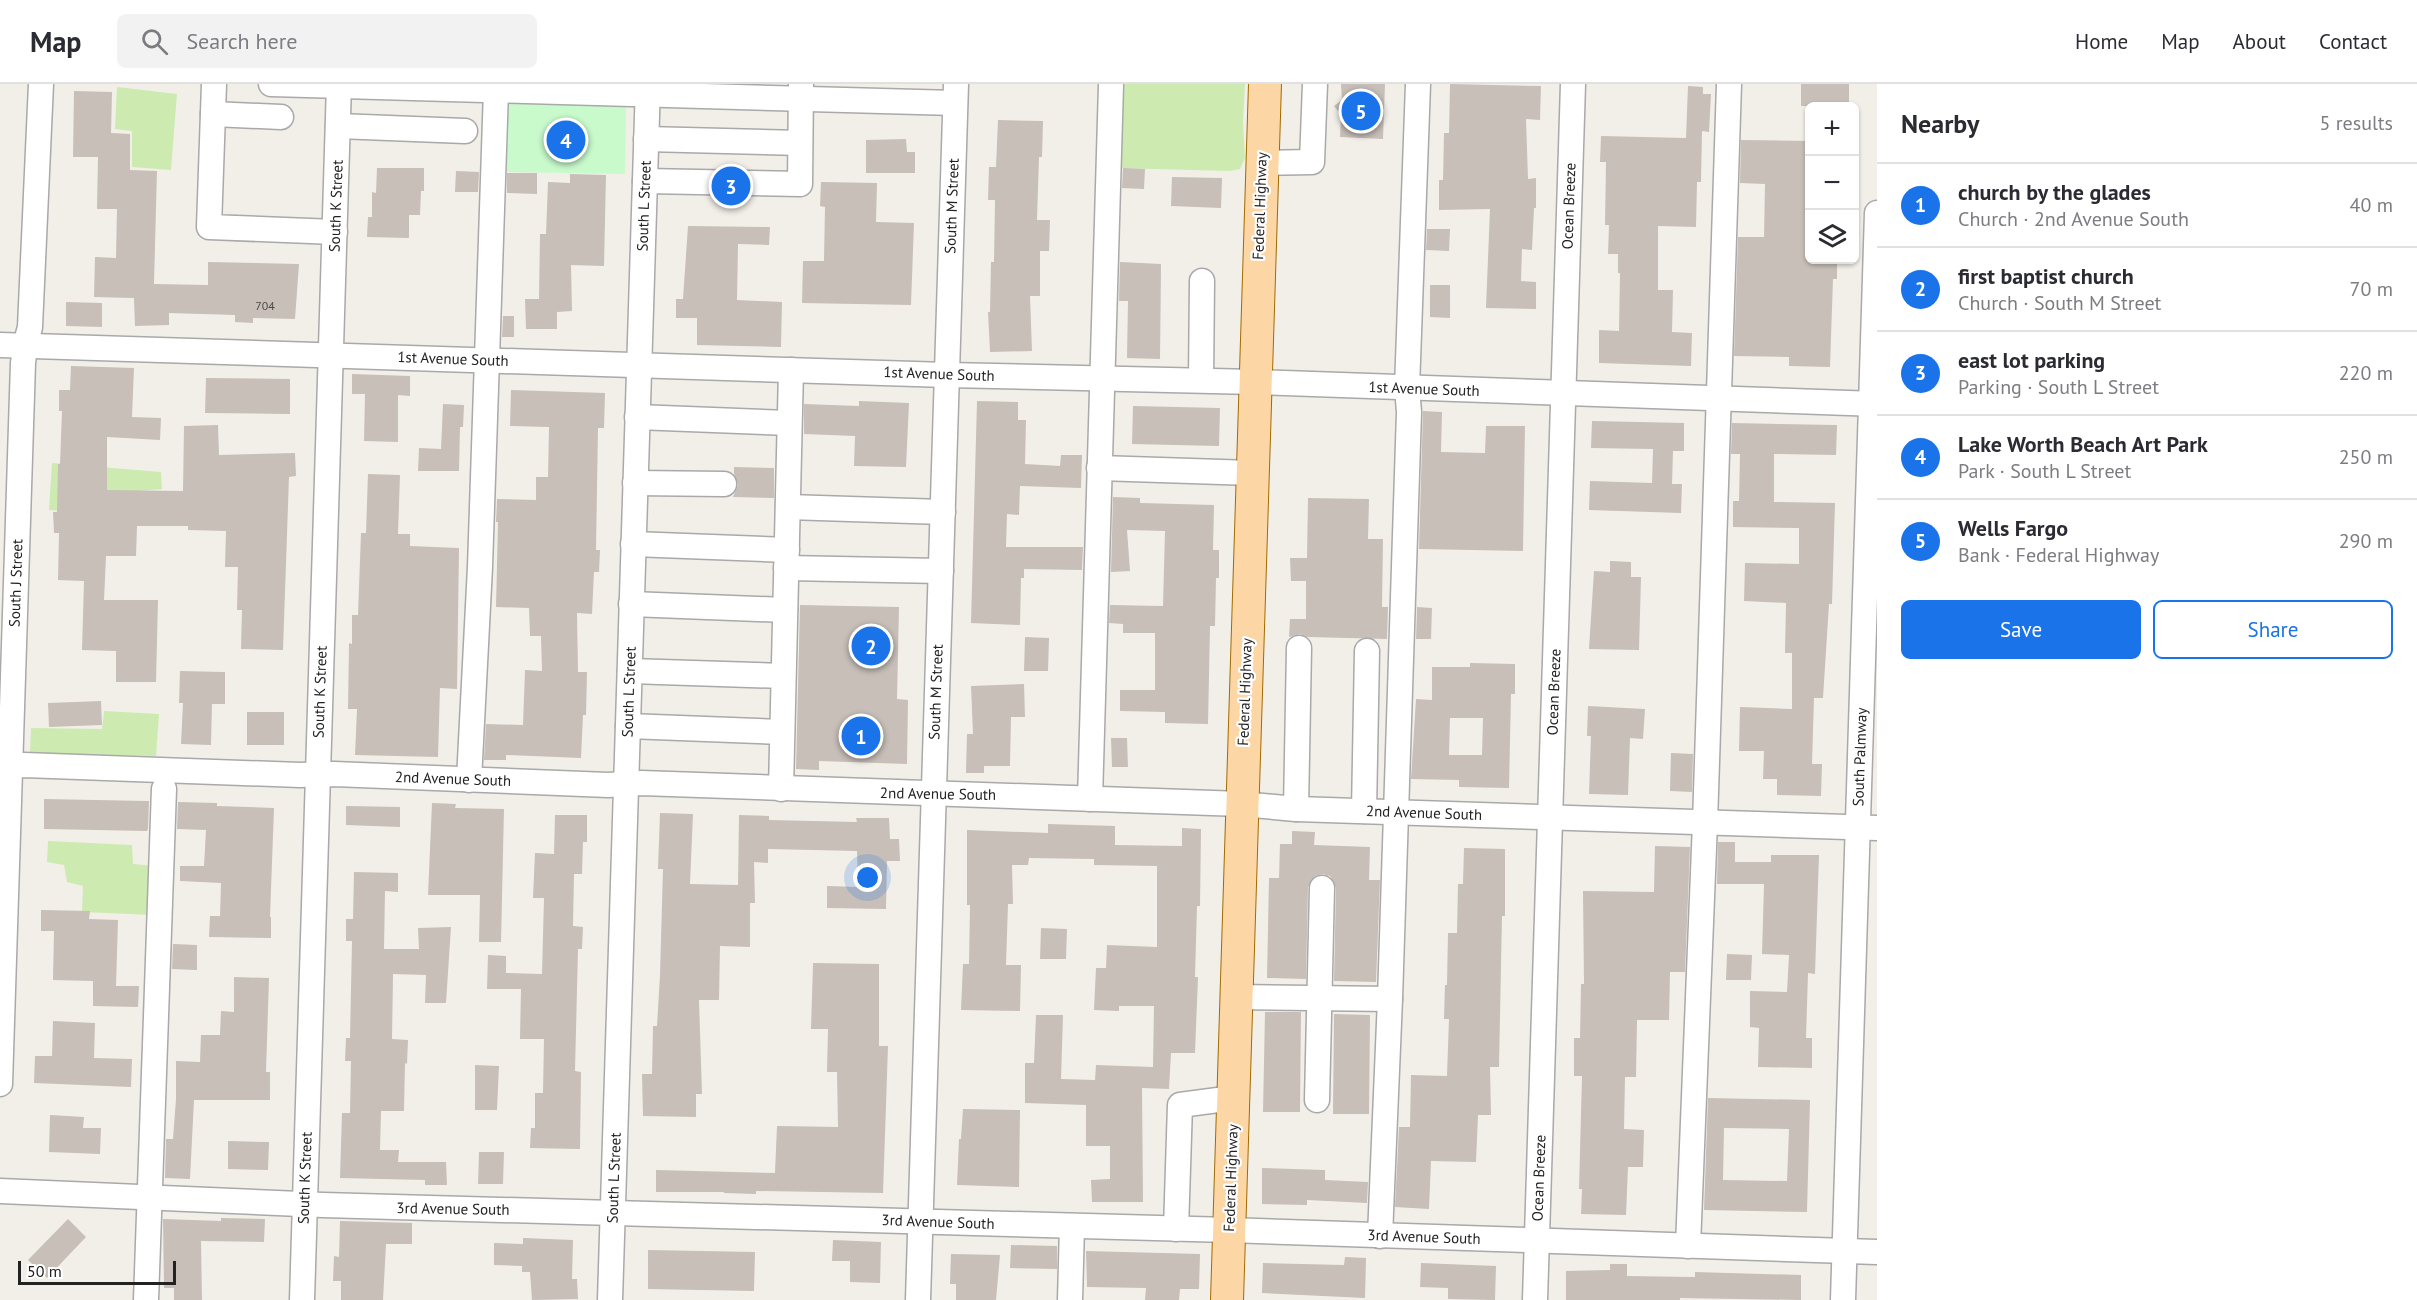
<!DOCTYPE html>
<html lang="en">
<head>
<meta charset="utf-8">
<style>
  :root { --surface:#fff; --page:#f2f2f3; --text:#2b2b33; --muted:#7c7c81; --line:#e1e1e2; --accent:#1a73e8 }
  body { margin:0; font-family:"PT Sans",sans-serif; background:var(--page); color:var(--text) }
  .controls { position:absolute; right:18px; top:18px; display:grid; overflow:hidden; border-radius:9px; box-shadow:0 2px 4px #0004 }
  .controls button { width:54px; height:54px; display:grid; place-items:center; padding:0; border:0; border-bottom:2px solid var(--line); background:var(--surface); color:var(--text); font:30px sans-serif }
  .scale { position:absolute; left:18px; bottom:15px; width:158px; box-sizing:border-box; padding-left:6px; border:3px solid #222; border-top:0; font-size:16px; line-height:21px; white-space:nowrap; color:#222; -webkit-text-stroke:4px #fff; paint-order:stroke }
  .you { position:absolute; left:868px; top:794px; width:21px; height:21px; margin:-15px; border:4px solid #fff; border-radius:50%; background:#1a73e8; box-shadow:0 0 0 9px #1a73e833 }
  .badge { display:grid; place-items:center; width:39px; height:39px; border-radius:50%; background:var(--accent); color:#fff; font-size:20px; font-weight:700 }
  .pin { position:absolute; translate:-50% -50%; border:3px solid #fff; box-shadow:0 2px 6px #0006 }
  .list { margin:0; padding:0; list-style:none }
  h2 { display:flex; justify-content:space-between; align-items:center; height:78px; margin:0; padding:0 24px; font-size:26px }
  h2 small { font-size:20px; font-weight:400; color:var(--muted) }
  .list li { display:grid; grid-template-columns:39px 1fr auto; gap:18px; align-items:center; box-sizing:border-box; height:84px; padding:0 24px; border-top:2px solid var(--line) }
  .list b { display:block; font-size:22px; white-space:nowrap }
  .list p { margin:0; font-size:20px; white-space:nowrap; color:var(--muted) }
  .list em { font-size:20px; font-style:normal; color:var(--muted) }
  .actions { display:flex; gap:12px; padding:18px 24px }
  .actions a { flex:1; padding:14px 0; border:2px solid var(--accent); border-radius:9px; text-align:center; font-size:21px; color:var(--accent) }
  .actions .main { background:var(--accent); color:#fff }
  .icon { flex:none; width:33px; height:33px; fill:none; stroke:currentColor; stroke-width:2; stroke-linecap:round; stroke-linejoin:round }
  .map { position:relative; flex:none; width:1877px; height:1216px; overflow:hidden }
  header { display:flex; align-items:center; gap:36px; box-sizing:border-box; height:84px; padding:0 30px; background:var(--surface); border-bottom:2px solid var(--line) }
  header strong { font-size:28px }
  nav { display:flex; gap:33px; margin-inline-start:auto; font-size:21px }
  .search { width:420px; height:54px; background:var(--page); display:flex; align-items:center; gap:15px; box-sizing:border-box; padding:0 21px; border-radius:9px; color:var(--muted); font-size:22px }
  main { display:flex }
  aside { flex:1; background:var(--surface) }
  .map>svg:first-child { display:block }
</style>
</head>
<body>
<header>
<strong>Map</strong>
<div class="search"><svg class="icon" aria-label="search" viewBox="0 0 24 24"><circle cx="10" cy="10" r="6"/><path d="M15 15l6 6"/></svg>Search here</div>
<nav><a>Home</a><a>Map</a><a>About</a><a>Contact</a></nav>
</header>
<main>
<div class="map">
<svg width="1877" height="1216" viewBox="0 0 1877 1216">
  <rect width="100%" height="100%" fill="#f2efe9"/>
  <!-- grass -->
  <g fill="#cdebb0">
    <polygon points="1115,0 1245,0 1243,38 1245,74 1240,85 1230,87 1115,84"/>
    <polygon points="117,3 177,10 171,86 132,83 132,47 115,45"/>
    <polygon points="52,379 161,388 162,405 127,408 126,432 49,426"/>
    <polygon points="104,627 159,630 156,672 30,669 31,644 102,645"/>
    <polygon points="48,757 132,761 133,780 154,782 153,831 82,828 83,802 67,798 64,781 47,778"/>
  </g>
  <!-- park -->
  <polygon fill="#c8facc" points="518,15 616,19 626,23 625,90 507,88 508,21"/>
  <!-- building -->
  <g fill="#c7bfb8" fill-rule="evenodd">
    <polygon points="1341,0 1385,0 1383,55 1340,53 1341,31 1334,22 1342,16"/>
    <polygon points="1450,0 1541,2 1540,36 1526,35 1528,95 1536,94 1536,124 1534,124 1532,166 1522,165 1521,197 1536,198 1536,225 1486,224 1490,125 1439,126 1439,96 1443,96 1444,49 1449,49"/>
    <rect x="1801" y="0" width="48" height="22"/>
    <polygon points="1688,2 1703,3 1703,10 1711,10 1709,48 1702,47 1701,98 1697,98 1696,143 1658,142 1658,206 1673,206 1672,248 1692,249 1691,282 1599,279 1599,246 1619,247 1620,189 1618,189 1618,170 1608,170 1609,141 1605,141 1606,78 1600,78 1601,52 1686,54"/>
    <polygon points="74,7 112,8 111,49 130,50 130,86 157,87 154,200 208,201 208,178 299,180 295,235 253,234 253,239 235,238 235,231 169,229 169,241 135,242 134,214 94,213 95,173 116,174 117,125 97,125 98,73 73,73"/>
    <polygon points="998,36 1043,37 1042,73 1039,73 1037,136 1050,136 1049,167 1040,167 1040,212 1030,212 1032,267 990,268 988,228 990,228 991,178 994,178 995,116 988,116 989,83 996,83"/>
    <polygon points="906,55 907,68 915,68 915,89 866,89 866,56"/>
    <polygon points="1741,56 1809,57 1809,176 1837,176 1837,195 1833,195 1830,283 1789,282 1789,273 1734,272 1738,153 1764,153 1765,100 1740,99"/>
    <polygon points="377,84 424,84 424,107 421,107 420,131 409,131 409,154 367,153 368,133 372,133 372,108 376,109"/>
    <polygon points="1123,84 1145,85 1144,105 1122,104"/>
    <polygon points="456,87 479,88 478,108 455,108"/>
    <polygon points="507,89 537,89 537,110 507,109"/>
    <polygon points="570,90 606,91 604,182 571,181 572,227 557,228 557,245 526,245 525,215 539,215 540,150 546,150 548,98 570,99"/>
    <polygon points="1172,93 1222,94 1221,124 1171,122"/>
    <polygon points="821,98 877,99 876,138 914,139 911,221 802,219 803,177 824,177 825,123 820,122"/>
    <polygon points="688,142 770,143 769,161 738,160 737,216 782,218 781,263 697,261 697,234 676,234 676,215 683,215"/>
    <polygon points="1427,145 1450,145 1449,167 1426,166"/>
    <polygon points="1120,178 1161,180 1160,275 1127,274 1128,217 1119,217"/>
    <polygon points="1430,201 1450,201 1450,234 1430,233"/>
    <polygon points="66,218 102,219 102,243 66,242"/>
    <polygon points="503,232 514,232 514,253 502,253"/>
    <polygon points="71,282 134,284 132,333 161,334 160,356 107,353 107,406 183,407 184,342 218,341 219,371 295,369 296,392 289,393 283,566 241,565 242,526 237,526 238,483 225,483 226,447 188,446 188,442 137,442 136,472 106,472 104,516 158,516 156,598 116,598 116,567 82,566 84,497 58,496 59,449 54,449 53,428 57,428 58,380 60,380 62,327 59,327 59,306 70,306"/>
    <polygon points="352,290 410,292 410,312 398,311 398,358 364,357 365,310 352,310"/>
    <polygon points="206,294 290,295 290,330 205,329"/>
    <polygon points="511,306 605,309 604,344 598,344 596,466 600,466 599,488 594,488 592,530 577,529 578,588 587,588 586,631 583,631 581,674 506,671 506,676 484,676 486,640 523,641 525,586 542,587 541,552 530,552 529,524 496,523 498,438 496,438 497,415 536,416 536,393 548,393 549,343 510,342"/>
    <polygon points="859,317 909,319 906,383 854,382 855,352 804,350 804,320 859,322"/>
    <polygon points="977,317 1018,318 1018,336 1026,336 1025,380 1060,382 1061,371 1082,371 1081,404 1020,402 1019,431 1007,430 1006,463 1083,463 1082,486 1024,485 1024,494 1021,494 1020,541 971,539"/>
    <polygon points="443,320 464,321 463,343 460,343 459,387 418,387 419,364 441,365"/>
    <polygon points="1133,322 1220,324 1219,362 1132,360"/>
    <polygon points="1423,327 1442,328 1441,368 1485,369 1486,342 1525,342 1523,467 1419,465"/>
    <polygon points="1592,337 1684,339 1684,367 1673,367 1672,400 1682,400 1681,429 1589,426 1590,397 1652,399 1653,365 1591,364"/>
    <polygon points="1732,339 1837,341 1836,371 1774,370 1774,418 1835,419 1832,520 1829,520 1823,614 1814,614 1812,680 1822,680 1821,712 1777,711 1777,695 1763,695 1764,667 1739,667 1740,623 1792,625 1792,569 1785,569 1786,519 1744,517 1745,479 1799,480 1799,444 1733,443 1733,417 1739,417 1740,370 1731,370"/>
    <polygon points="734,383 774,384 774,414 733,413 738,401 734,390"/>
    <polygon points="368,390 400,391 398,450 410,450 410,462 459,464 457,605 440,604 438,673 355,671 357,625 348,625 349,559 352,560 352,531 358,531 361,449 366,449"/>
    <polygon points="1113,413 1140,414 1140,419 1214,421 1213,466 1219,466 1219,494 1216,494 1215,542 1210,542 1208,640 1165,639 1165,628 1120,627 1120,606 1155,606 1155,549 1123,549 1123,540 1109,539 1110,521 1163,522 1165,447 1127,446 1130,487 1111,488"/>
    <polygon points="1308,414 1369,415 1368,455 1383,455 1382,523 1388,523 1387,555 1308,553 1300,550 1289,553 1290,535 1306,535 1306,497 1291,497 1290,474 1307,474"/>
    <polygon points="1610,477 1631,478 1631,493 1641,493 1639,566 1589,565 1594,487 1610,488"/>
    <polygon points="800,521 899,523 897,615 908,616 907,680 819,677 819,686 796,685"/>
    <polygon points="1417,523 1432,524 1431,555 1416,555"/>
    <polygon points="1025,553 1049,554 1048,587 1024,587"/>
    <path d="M1470 579 1515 580V610H1511L1509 704 1459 703V696L1411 695 1416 615 1432 616V583H1470ZM1450 634H1483L1482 671H1449Z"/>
    <polygon points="180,587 225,588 225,620 212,620 211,661 181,660 183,619 179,619"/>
    <polygon points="1024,600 1025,633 1011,633 1010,682 984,682 984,689 966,689 967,650 973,650 971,602"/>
    <polygon points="101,617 102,641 49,643 48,619"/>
    <polygon points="1588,622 1645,625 1643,655 1630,654 1628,711 1589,710 1591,652 1587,652"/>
    <rect x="247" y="628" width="37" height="33"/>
    <polygon points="1111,654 1127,654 1128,683 1112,683"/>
    <polygon points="1671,669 1693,670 1692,708 1670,707"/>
    <polygon points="44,715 147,717 149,717 148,745 147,747 44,745"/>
    <polygon points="178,718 217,719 217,722 274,724 270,833 271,833 271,854 209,853 210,832 220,832 221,799 180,797 180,782 204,782 206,746 177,745"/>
    <polygon points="432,719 456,720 455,724 504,725 501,858 479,858 480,811 428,811"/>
    <polygon points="346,722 400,723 400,743 346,741"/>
    <polygon points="660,729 693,730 690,800 738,801 739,731 769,732 769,736 857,738 856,734 889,734 890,755 899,755 900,777 887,777 886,825 827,824 827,802 858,803 857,767 768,765 768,779 754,778 755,819 750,819 750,863 720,862 719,916 699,916 702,1010 696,1010 696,1033 643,1032 642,990 652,990 653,942 657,942 660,891 663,785 658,785"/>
    <polygon points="555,731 587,731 587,758 583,758 582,790 574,790 573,842 583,843 582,865 578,865 575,987 581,988 580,1065 530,1064 531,1044 535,1044 535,1009 543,1009 544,955 520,955 521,905 487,905 488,871 506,872 506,889 542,890 544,814 533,814 535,769 554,770"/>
    <polygon points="1048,740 1115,742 1115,761 1182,762 1182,744 1201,745 1200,822 1197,822 1195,893 1198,893 1195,969 1171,969 1169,1005 1142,1004 1143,1118 1092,1118 1091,1096 1110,1095 1110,1062 1086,1062 1086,1021 1025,1019 1025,979 1034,979 1036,931 1063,931 1061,995 1095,996 1096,981 1153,983 1154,922 1119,922 1119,927 1094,926 1096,884 1106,884 1107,861 1157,863 1157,782 1094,781 1094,775 1029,774 1028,781 1012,781 1013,820 1008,820 1006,881 1021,881 1020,927 961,926 963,880 969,880 970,821 967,821 967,746 1048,749"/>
    <polygon points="1292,747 1315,748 1314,761 1370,763 1369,796 1380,796 1376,898 1334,897 1336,804 1330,792 1323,790 1315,792 1308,803 1306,895 1267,894 1269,794 1279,794 1280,760 1292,760"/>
    <polygon points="1718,758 1735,758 1735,778 1771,778 1771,771 1819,771 1815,890 1808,889 1806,954 1812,954 1812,984 1758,983 1759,944 1750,943 1750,907 1787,908 1789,871 1762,870 1764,800 1717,800"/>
    <polygon points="1655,762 1690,763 1685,888 1670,888 1669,936 1637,936 1636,993 1625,993 1624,1045 1644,1046 1643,1083 1628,1083 1626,1131 1581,1130 1582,1105 1579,1105 1582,992 1574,992 1574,954 1580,954 1581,900 1584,900 1583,807 1654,808"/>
    <polygon points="1464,764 1505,765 1505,832 1502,832 1499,983 1490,983 1491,1031 1478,1031 1476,1078 1431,1077 1429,1125 1395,1123 1399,1043 1410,1043 1411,991 1447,992 1449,935 1444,935 1445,901 1447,901 1448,849 1457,849 1458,800 1463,800"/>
    <polygon points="354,788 398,789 398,808 385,807 384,865 419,865 418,844 451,843 446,919 425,919 426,891 393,890 392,955 408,956 407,980 405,979 404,1027 381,1027 380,1066 399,1066 398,1078 446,1078 447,1101 425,1101 425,1096 340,1094 342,1029 350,1029 351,977 345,977 346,954 350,954 352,857 346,857 346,835 353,835"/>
    <polygon points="41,826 90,827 89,835 118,836 116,902 139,902 138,923 93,922 93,897 53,896 54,847 41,847"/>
    <polygon points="1041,844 1067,845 1066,875 1040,875"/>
    <polygon points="173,860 197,861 197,886 172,885"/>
    <polygon points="1727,870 1752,871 1751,896 1726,896"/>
    <polygon points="813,879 879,880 879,962 888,962 883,1109 756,1107 756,1110 724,1109 724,1108 656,1108 656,1086 775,1089 777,1042 838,1043 837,988 827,988 828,945 811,945"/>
    <polygon points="234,893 269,894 266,988 270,988 270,1016 194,1016 190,1095 165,1094 166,1055 173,1055 176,1015 176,977 200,978 201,951 220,951 221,927 234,928"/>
    <polygon points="1265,928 1301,928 1300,1028 1263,1028"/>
    <polygon points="1334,930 1370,931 1369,1030 1333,1030"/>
    <polygon points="53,937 95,939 94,974 132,975 131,1003 34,999 35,972 52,972"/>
    <polygon points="475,981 499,982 497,1026 475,1026"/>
    <path d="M1708 1014 1810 1016 1807 1128 1704 1126ZM1724 1044 1789 1045 1787 1097 1723 1096Z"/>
    <polygon points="963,1025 1020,1026 1019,1103 957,1101 959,1055 961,1055"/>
    <polygon points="50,1031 84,1033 83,1044 101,1044 100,1070 49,1068"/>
    <polygon points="228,1057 269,1058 268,1086 228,1085"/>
    <polygon points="479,1068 504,1068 503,1100 478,1100"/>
    <polygon points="1262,1084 1325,1086 1325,1096 1368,1098 1367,1119 1307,1116 1307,1121 1262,1120"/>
    <polygon points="221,1134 265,1135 264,1158 201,1157 202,1216 174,1216 174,1204 164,1204 163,1135 221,1137"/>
    <polygon points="68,1135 86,1153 47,1194 28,1176"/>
    <polygon points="340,1137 412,1139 412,1160 386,1160 383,1216 341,1216 341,1197 333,1197 334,1172 339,1173"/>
    <polygon points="523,1154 573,1156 572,1195 577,1195 578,1215 532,1216 530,1188 522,1188 522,1182 494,1181 494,1159 523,1160"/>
    <polygon points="833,1156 881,1158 880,1199 850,1198 850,1177 832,1177"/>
    <polygon points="1011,1161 1057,1162 1057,1185 1010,1184"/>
    <polygon points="648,1166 755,1168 754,1207 648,1205"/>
    <polygon points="1086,1167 1200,1170 1199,1205 1180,1205 1179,1216 1145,1216 1146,1204 1087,1203"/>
    <polygon points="951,1170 1000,1171 996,1216 956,1216 956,1200 950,1200"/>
    <polygon points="1345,1173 1366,1174 1365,1214 1262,1209 1263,1179 1344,1181"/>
    <polygon points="1421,1179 1496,1182 1495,1216 1448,1215 1448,1204 1420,1203"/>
    <polygon points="1610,1180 1627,1180 1627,1192 1695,1193 1695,1188 1801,1191 1801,1216 1680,1214 1680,1216 1566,1216 1566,1187 1610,1186"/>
  </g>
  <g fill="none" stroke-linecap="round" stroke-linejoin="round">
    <defs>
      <g id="minor">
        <polyline points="214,0 209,143 335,148"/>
        <polyline points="271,0 955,19"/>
        <polyline points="213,30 281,33"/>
        <polyline points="338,42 465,47"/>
        <polyline points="646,55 800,59"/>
        <polyline points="1262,79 1312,78 1315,0"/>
        <polyline points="645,97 800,100 801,0"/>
        <polyline points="0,261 947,291 1255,298 1877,320"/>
        <polyline points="1201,296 1202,197"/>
        <polyline points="637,333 789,339"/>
        <polyline points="1099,384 1252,389"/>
        <polyline points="635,399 724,400"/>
        <polyline points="788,423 943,428"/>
        <polyline points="633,460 787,466"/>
        <polyline points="786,484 941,487"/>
        <polyline points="631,520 785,526"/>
        <polyline points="630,587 783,592"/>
        <polyline points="628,642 782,648"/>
        <polyline points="0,683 24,681 300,691 334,690 608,701 641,699 1241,720 1296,725 1877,744"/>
        <polyline points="469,696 480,483 496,6"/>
        <polyline points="781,705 791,286"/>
        <polyline points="1090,715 1111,1"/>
        <polyline points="1296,725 1299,564"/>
        <polyline points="1364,727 1367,567"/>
        <polyline points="1236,913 1390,915"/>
        <polyline points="0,1000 23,279 25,262 30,243 41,0"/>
        <polyline points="1317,1016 1322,804"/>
        <polyline points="0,1107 323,1121 1229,1146 1877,1168"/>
        <polyline points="1176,1145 1180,1021 1233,1014"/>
        <polyline points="1380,1152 1390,915 1409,328 1407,304 1418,0"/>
        <polyline points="1688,1162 1705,739 1729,0"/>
        <polyline points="146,1216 164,705"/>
        <polyline points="302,1216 339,0"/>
        <polyline points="610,1216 648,0"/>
        <polyline points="918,1216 956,0"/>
        <polyline points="1070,1216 1072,1142"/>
        <polyline points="1535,1216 1573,0"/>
        <polyline points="1843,1216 1877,129"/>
      </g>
      <polyline id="major" points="1227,1216 1265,0"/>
    </defs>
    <!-- minor casing -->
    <use href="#minor" stroke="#a9a9a9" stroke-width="27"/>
    <!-- major casing -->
    <use href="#major" stroke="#a06b00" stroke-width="34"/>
    <!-- minor -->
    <use href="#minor" stroke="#fff" stroke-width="24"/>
    <!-- major -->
    <use href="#major" stroke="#fcd6a4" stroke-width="32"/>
  </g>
  <g text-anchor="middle" stroke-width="4.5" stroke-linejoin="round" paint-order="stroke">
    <!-- number labels -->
    <g font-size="12" fill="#4b4948">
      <text x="265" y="226">704</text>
    </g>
    <!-- street labels -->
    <g font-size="15" fill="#222" stroke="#fff">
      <text transform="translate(336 122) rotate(-88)" y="5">South K Street</text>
      <text transform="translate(644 122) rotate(-88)" y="5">South L Street</text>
      <text transform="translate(952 122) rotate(-88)" y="5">South M Street</text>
      <text transform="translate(1260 122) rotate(-88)" y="5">Federal Highway</text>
      <text transform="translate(1569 122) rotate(-88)" y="5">Ocean Breeze</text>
      <text transform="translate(453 275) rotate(2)" y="5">1st Avenue South</text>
      <text transform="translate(939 290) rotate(2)" y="5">1st Avenue South</text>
      <text transform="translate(1424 305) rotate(2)" y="5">1st Avenue South</text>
      <text transform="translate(16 499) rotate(-88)" y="5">South J Street</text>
      <text transform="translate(320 608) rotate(-88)" y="5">South K Street</text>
      <text transform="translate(629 608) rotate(-88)" y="5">South L Street</text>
      <text transform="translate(936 608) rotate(-88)" y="5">South M Street</text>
      <text transform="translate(1245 608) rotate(-88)" y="5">Federal Highway</text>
      <text transform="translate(1554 608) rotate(-88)" y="5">Ocean Breeze</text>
      <text transform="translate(1860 673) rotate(-88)" y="5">South Palmway</text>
      <text transform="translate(453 695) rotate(2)" y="5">2nd Avenue South</text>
      <text transform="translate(938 710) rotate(1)" y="5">2nd Avenue South</text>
      <text transform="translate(1424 729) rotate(2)" y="5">2nd Avenue South</text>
      <text transform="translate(305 1094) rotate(-88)" y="5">South K Street</text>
      <text transform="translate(614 1094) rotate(-88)" y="5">South L Street</text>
      <text transform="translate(1231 1094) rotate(-88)" y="5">Federal Highway</text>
      <text transform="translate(1539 1094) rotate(-88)" y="5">Ocean Breeze</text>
      <text transform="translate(453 1125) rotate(1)" y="5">3rd Avenue South</text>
      <text transform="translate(938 1138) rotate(2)" y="5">3rd Avenue South</text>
      <text transform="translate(1424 1153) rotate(2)" y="5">3rd Avenue South</text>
    </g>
  </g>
</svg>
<div class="controls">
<button>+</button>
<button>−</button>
<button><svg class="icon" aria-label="layers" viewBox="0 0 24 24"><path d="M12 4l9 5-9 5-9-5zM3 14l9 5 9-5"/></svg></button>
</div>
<div class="scale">50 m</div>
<div class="you"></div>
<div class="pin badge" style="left:861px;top:652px">1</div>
<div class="pin badge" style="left:871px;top:562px">2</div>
<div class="pin badge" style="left:731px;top:102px">3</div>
<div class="pin badge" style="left:566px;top:56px">4</div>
<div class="pin badge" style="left:1361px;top:27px">5</div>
</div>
<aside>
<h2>Nearby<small>5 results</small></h2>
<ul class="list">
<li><span class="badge">1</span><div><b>church by the glades</b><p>Church · 2nd Avenue South</p></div><em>40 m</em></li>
<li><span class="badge">2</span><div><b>first baptist church</b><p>Church · South M Street</p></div><em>70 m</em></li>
<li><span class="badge">3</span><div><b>east lot parking</b><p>Parking · South L Street</p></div><em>220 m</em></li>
<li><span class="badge">4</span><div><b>Lake Worth Beach Art Park</b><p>Park · South L Street</p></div><em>250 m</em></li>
<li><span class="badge">5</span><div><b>Wells Fargo</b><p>Bank · Federal Highway</p></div><em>290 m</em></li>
</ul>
<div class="actions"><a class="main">Save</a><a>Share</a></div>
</aside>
</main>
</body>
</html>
